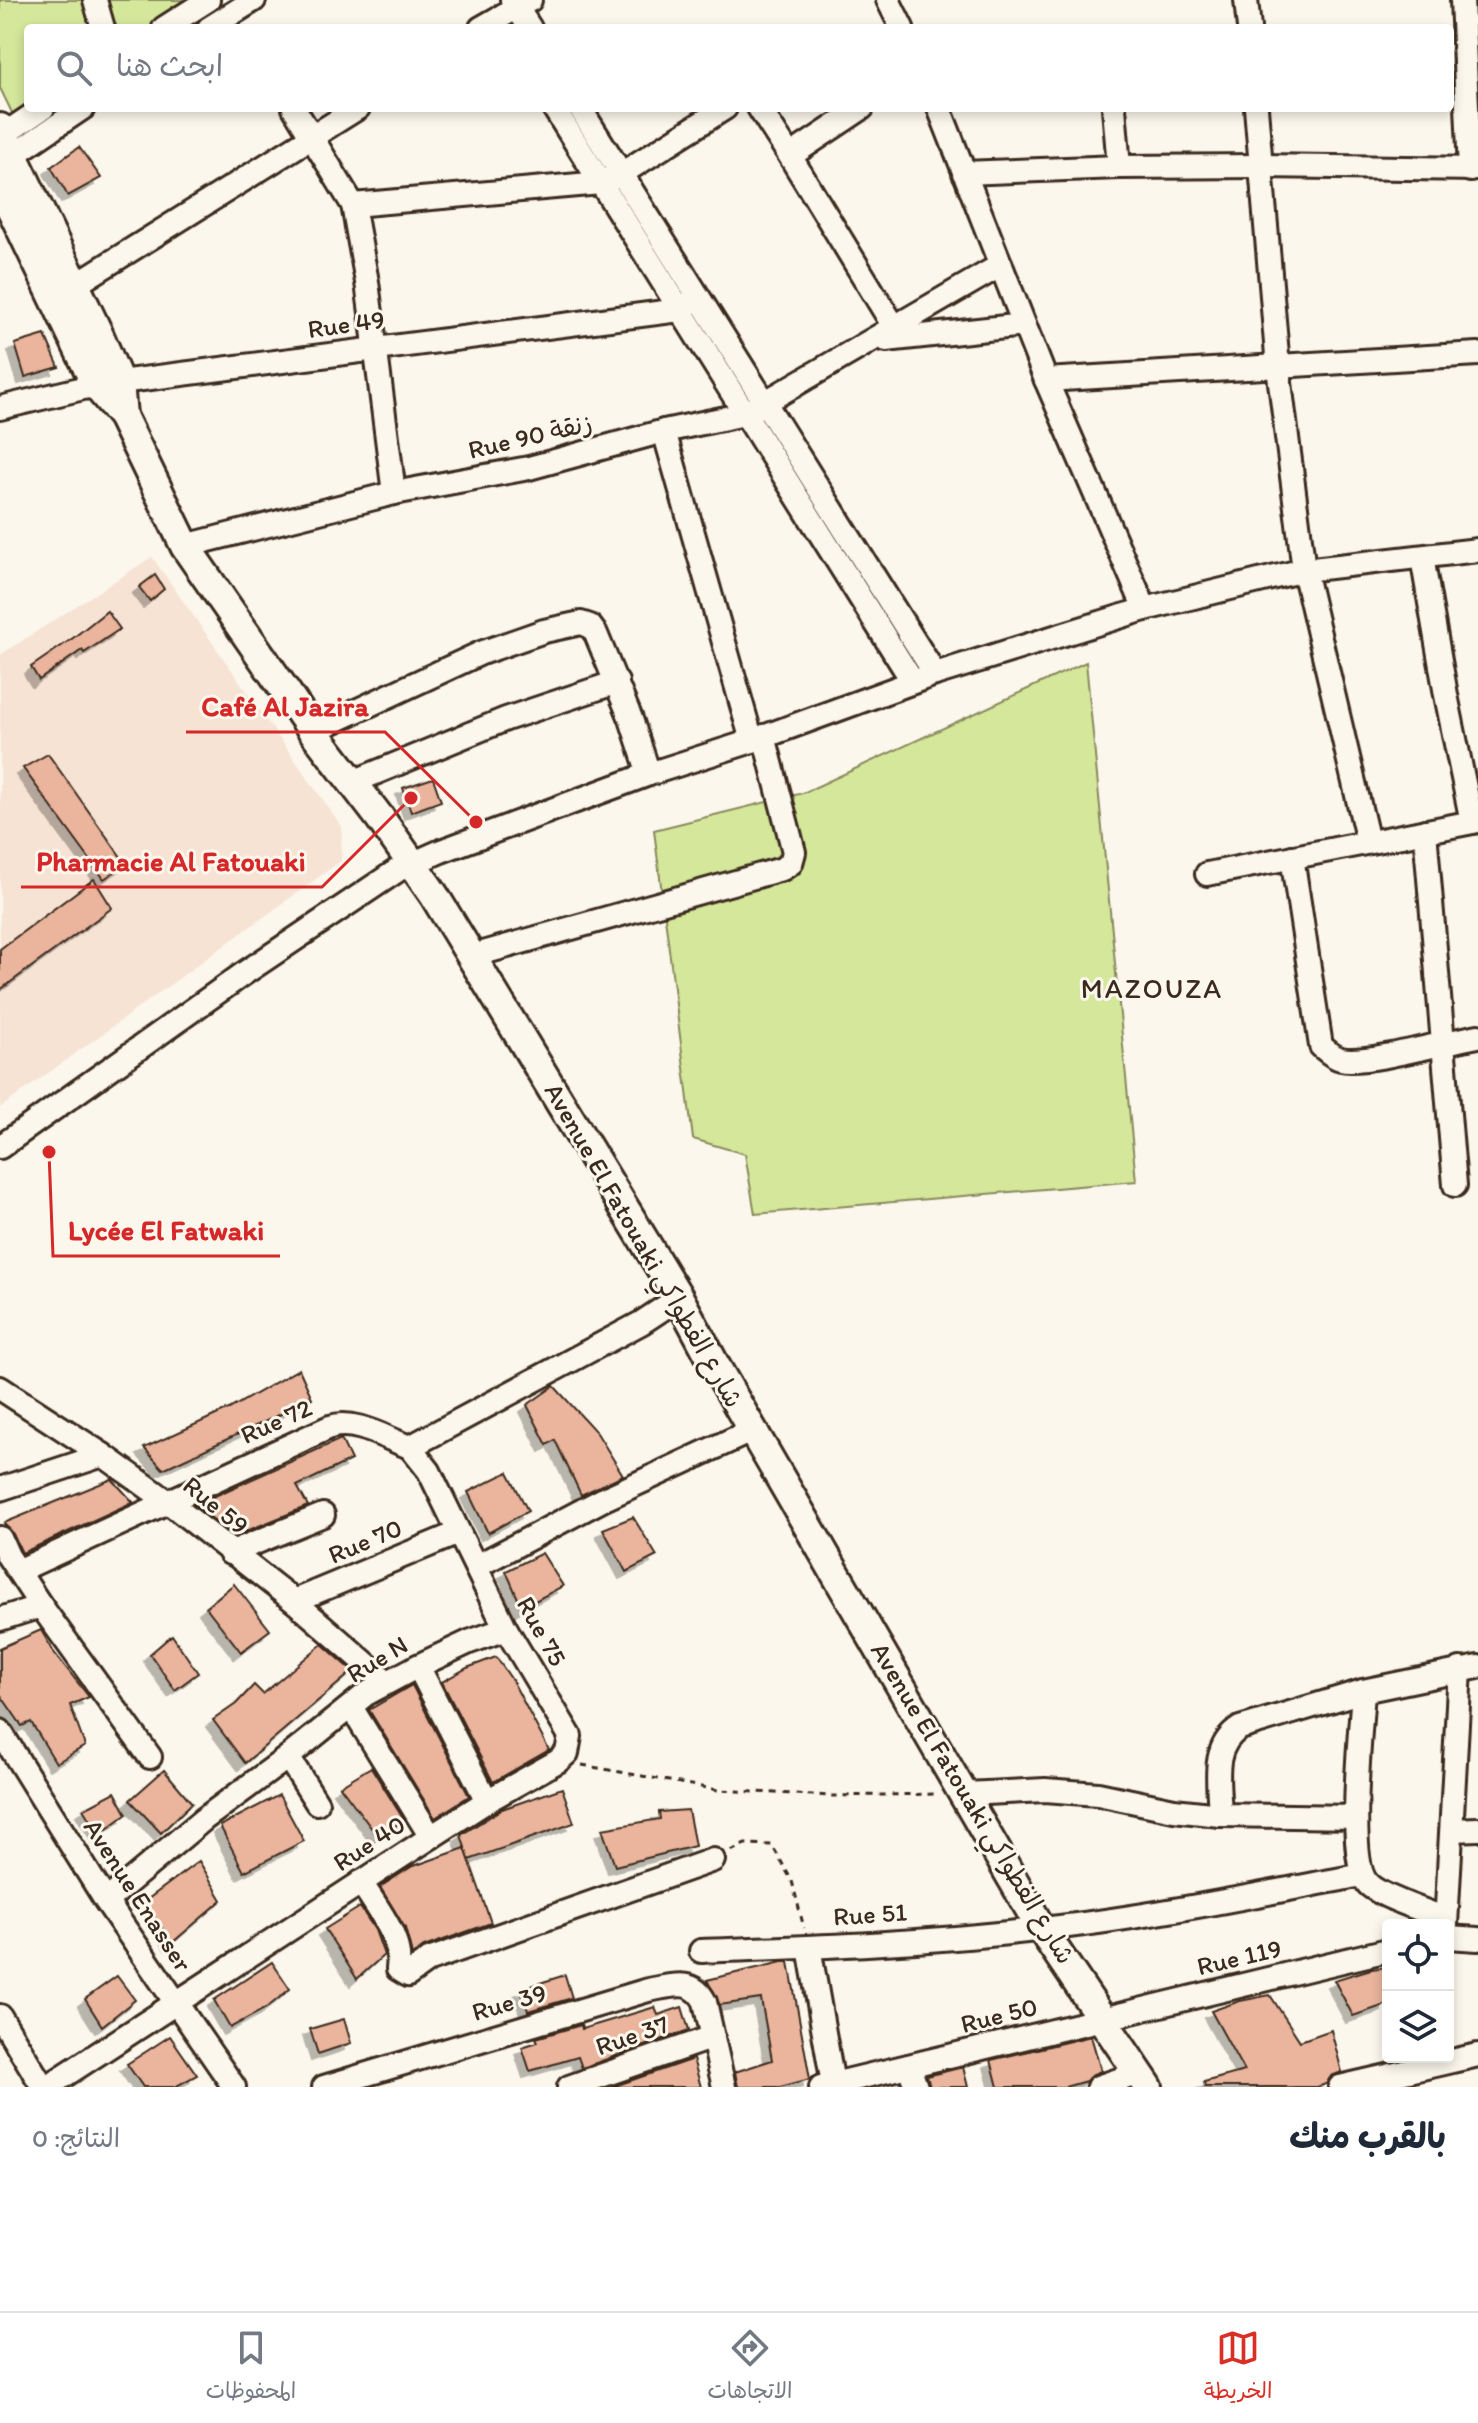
<!DOCTYPE html>
<html lang="ar">
<head>
<meta charset="utf-8">
<style>
  :root { --surface:#fff; --page:#f6f6f7; --text:#1f2937; --muted:#747a83; --line:#e0e1e3; --accent:#d93025 }
  body { margin:0; font-family:Itim,"Playpen Sans Arabic",sans-serif; background:var(--page); color:var(--text); direction:rtl }
  .controls { position:absolute; right:24px; bottom:24px; display:grid; overflow:hidden; border-radius:8px; box-shadow:0 4px 12px #0003 }
  .controls button { width:72px; height:72px; display:grid; place-items:center; padding:0; border:0; border-bottom:2px solid var(--line); background:var(--surface); color:var(--text); font:40px sans-serif }
  .list { margin:0; padding:0; list-style:none }
  h2 { display:flex; justify-content:space-between; align-items:center; height:104px; margin:0; padding:0 32px; font-size:34px }
  h2 small { font-size:26px; font-weight:400; color:var(--muted) }
  .icon { flex:none; width:44px; height:44px; fill:none; stroke:currentColor; stroke-width:2; stroke-linecap:round; stroke-linejoin:round }
  .map { position:relative; flex:none; width:1478px; height:2087px; overflow:hidden; direction:ltr }
  .search { position:absolute; background:var(--surface); box-shadow:0 4px 12px #0003; left:24px; right:24px; top:24px; height:88px; display:flex; align-items:center; gap:20px; box-sizing:border-box; padding:0 28px; border-radius:8px; color:var(--muted); font-size:30px }
  .sheet { height:224px; background:var(--surface) }
  nav { display:flex; justify-content:space-around; align-items:center; box-sizing:border-box; height:112px; border-top:2px solid var(--line); background:var(--surface); font-size:22px; color:var(--muted) }
  nav a { display:grid; justify-items:center; gap:4px }
  nav .on { color:var(--accent) }
  .map>svg:first-child { display:block }
</style>
</head>
<body>
<div class="map">
<svg width="1478" height="2087" viewBox="0 0 1478 2087">
  <defs>
    <filter id="shadow"><feDropShadow dx="-7" dy="7" stdDeviation="0" flood-color="#0004"/></filter>
  </defs>
  <rect width="100%" height="100%" fill="#fbf7ec"/>
  <filter id="ink" filterUnits="userSpaceOnUse"><feTurbulence type="fractalNoise" baseFrequency=".0125" numOctaves="2"/><feDisplacementMap in="SourceGraphic" scale="16" xChannelSelector="R" yChannelSelector="G"/><feConvolveMatrix kernelMatrix="1 2 1 2 8 2 1 2 1" color-interpolation-filters="sRGB"/></filter>
  <g filter="url(#ink)">
    <!-- built -->
    <polygon fill="#f6e3d4" points="152,557 342,827 341,861 0,1108 0,655"/>
    <!-- green -->
    <g fill="#d4e79b" stroke="#88885c" stroke-width="2">
      <polygon points="0,0 203,0 160,28 28,28 28,108 17,123 0,88"/>
      <polygon points="1086,662 1136,1181 755,1214 745,1154 693,1139 654,830 803,793"/>
    </g>
    <!-- building -->
    <g fill="#eab49d" stroke="#3b2a1e" stroke-width="2" filter="url(#shadow)">
      <polygon points="79,147 101,178 68,196 51,167"/>
      <polygon points="45,335 59,367 25,377 15,344"/>
      <polygon points="155,575 164,589 150,601 139,587"/>
      <polygon points="107,611 120,629 84,653 82,650 39,680 31,667 73,638"/>
      <polygon points="48,754 126,864 104,879 23,768"/>
      <polygon points="433,778 441,801 411,812 403,788"/>
      <polygon points="94,879 112,908 0,990 0,949"/>
      <polygon points="299,1369 312,1398 275,1417 163,1469 144,1448 229,1409"/>
      <polygon points="554,1386 597,1433 623,1475 581,1495 555,1440 547,1445 527,1405"/>
      <polygon points="341,1439 351,1460 297,1486 308,1506 234,1536 195,1505"/>
      <polygon points="508,1472 528,1511 488,1533 468,1492"/>
      <polygon points="112,1479 133,1502 33,1548 22,1553 12,1532 5,1525 4,1523"/>
      <polygon points="633,1517 657,1556 626,1572 603,1529"/>
      <polygon points="542,1553 563,1586 522,1608 506,1571"/>
      <polygon points="234,1584 270,1630 241,1652 206,1607"/>
      <polygon points="41,1630 53,1651 89,1697 70,1705 85,1746 56,1763 31,1722 22,1726 0,1694 0,1648"/>
      <polygon points="172,1635 198,1673 175,1690 150,1654"/>
      <polygon points="322,1644 353,1671 245,1763 213,1720 236,1704 254,1685 263,1694"/>
      <polygon points="496,1657 512,1680 549,1750 493,1782 442,1682 467,1668"/>
      <polygon points="412,1685 469,1796 435,1818 369,1710"/>
      <polygon points="371,1767 404,1820 378,1837 340,1786"/>
      <polygon points="164,1770 192,1803 161,1833 130,1800"/>
      <polygon points="562,1788 574,1823 469,1860 461,1835 502,1809"/>
      <polygon points="115,1792 127,1814 99,1835 83,1809"/>
      <polygon points="279,1795 304,1841 244,1872 220,1826"/>
      <polygon points="688,1810 695,1846 615,1866 602,1829 660,1819 659,1812"/>
      <polygon points="465,1848 491,1923 424,1947 412,1955 405,1928 380,1887 411,1867"/>
      <polygon points="199,1861 222,1900 172,1943 144,1902"/>
      <polygon points="360,1907 375,1930 384,1955 357,1979 325,1929"/>
      <polygon points="272,1962 290,1989 268,2007 230,2028 214,2000"/>
      <polygon points="782,1962 789,1962 810,2079 780,2087 738,2087 735,2072 772,2060 761,1999 720,2005 707,1980"/>
      <polygon points="1388,1967 1388,2004 1353,2016 1334,1980 1371,1969"/>
      <polygon points="565,1975 572,1998 528,2011 521,1989"/>
      <polygon points="117,1976 135,2000 102,2026 85,1999"/>
      <polygon points="1270,1995 1300,2041 1331,2030 1342,2072 1331,2076 1326,2084 1317,2087 1205,2087 1204,2082 1244,2071 1211,2011 1240,2001"/>
      <polygon points="655,2007 658,2015 682,2007 689,2030 582,2068 578,2057 530,2071 522,2047 538,2042 536,2038 581,2025 582,2029"/>
      <polygon points="344,2019 351,2043 318,2054 310,2029"/>
      <polygon points="170,2036 197,2075 175,2087 143,2087 127,2064"/>
      <polygon points="1091,2036 1101,2071 1093,2074 1086,2081 1065,2087 998,2087 991,2060"/>
      <polygon points="693,2059 701,2087 612,2087"/>
      <polygon points="963,2067 968,2087 930,2087 927,2076"/>
    </g>
    <g fill="none" stroke-linecap="round" stroke-linejoin="round">
      <defs>
        <g id="minor">
          <polyline points="95,0 103,28"/>
          <polyline points="512,0 530,28"/>
          <polyline points="888,0 902,28"/>
          <polyline points="1246,0 1249,28"/>
          <polyline points="1462,0 1470,170"/>
          <polyline points="164,28 208,0"/>
          <polyline points="209,28 254,0"/>
          <polyline points="481,28 530,0"/>
          <polyline points="294,108 353,205 367,282 394,493"/>
          <polyline points="554,108 913,682"/>
          <polyline points="580,108 935,674"/>
          <polyline points="759,108 790,156 901,338"/>
          <polyline points="939,108 1046,380 1145,609"/>
          <polyline points="1114,108 1119,167"/>
          <polyline points="1256,108 1278,367 1304,570 1368,842"/>
          <polyline points="0,137 43,108"/>
          <polyline points="790,156 862,108"/>
          <polyline points="0,164 83,108"/>
          <polyline points="964,173 1119,167 1261,166 1478,169"/>
          <polyline points="353,205 601,183 621,174 725,108"/>
          <polyline points="75,285 358,108"/>
          <polyline points="886,340 1024,325"/>
          <polyline points="1046,380 1478,354"/>
          <polyline points="0,408 96,385 680,310 698,297"/>
          <polyline points="664,431 752,741"/>
          <polyline points="185,546 394,493 529,468 664,431 745,414 1001,265"/>
          <polyline points="1422,557 1446,695 1472,822"/>
          <polyline points="313,731 481,653 544,631 581,623 590,626 596,634 631,719 649,774"/>
          <polyline points="353,782 506,719 617,682"/>
          <polyline points="1425,831 1455,1185"/>
          <path d="M1292 857 1321 1046C1327 1051 1333 1057 1341 1059 1365 1065 1449 1041 1478 1036"/>
          <polyline points="1207,874 1478,821"/>
          <polyline points="472,956 782,869 791,863 794,852 764,736"/>
          <polyline points="0,1147 246,972 398,870 441,851 649,774 752,741 935,674 1145,609 1304,570 1478,550"/>
          <polyline points="0,1388 103,1455 167,1501 294,1601 386,1681"/>
          <polyline points="410,1447 641,1323 679,1298"/>
          <polyline points="0,1489 103,1455"/>
          <polyline points="0,1538 8,1556 41,1606 150,1757"/>
          <polyline points="230,1553 323,1515"/>
          <polyline points="477,1566 602,1500 753,1430"/>
          <path d="M18 1571 330 1427C356 1419 385 1438 410 1447"/>
          <polyline points="294,1601 458,1533"/>
          <polyline points="0,1619 41,1606"/>
          <polyline points="418,1666 487,1801"/>
          <path d="M1363 1691C1361 1726 1346 1862 1368 1884 1379 1896 1428 1912 1446 1919"/>
          <polyline points="351,1707 431,1837"/>
          <polyline points="0,1731 106,1901 234,2087"/>
          <polyline points="288,1757 317,1803"/>
          <polyline points="965,1794 1045,1790 1098,1794 1174,1810 1220,1815 1356,1817"/>
          <path d="M1220 1815C1219 1783 1210 1747 1240 1728L1363 1691 1478 1667"/>
          <polyline points="1452,1830 1478,1829"/>
          <path d="M361 1882C377 1909 402 1936 398 1969L408 1975 429 1960 713 1860"/>
          <polyline points="106,1901 204,1819 288,1757 366,1694 418,1666 469,1642 506,1629"/>
          <polyline points="1446,1925 1460,1669"/>
          <polyline points="1448,1937 1478,1939"/>
          <polyline points="809,1947 833,2084"/>
          <path d="M701 1951C814 1947 931 1943 1043 1929 1150 1917 1256 1895 1362 1875"/>
          <polyline points="0,2016 43,2087"/>
          <polyline points="909,2066 916,2087"/>
          <polyline points="47,2087 431,1837 487,1801 558,1761 567,1753 570,1736 506,1629 429,1471 410,1447"/>
          <path d="M324 2087 648 1990C671 1986 693 1977 705 2002L724 2087"/>
          <polyline points="569,2087 713,2037"/>
          <polyline points="821,2087 1388,1950"/>
          <polyline points="1098,2087 1139,2073"/>
          <polyline points="1340,2087 1478,2055"/>
        </g>
        <g id="major">
          <polyline points="0,128 97,331 119,382 122,416"/>
          <polyline points="0,185 96,385 122,416 185,546 313,731 380,818 434,895 679,1298 716,1367 1042,1930 1148,2087"/>
        </g>
      </defs>
      <!-- minor casing -->
      <use href="#minor" stroke="#3b2a1e" stroke-width="28"/>
      <!-- major casing -->
      <use href="#major" stroke="#3b2a1e" stroke-width="34"/>
      <!-- path -->
      <g stroke="#3b2a1e" stroke-width="3" stroke-dasharray="6 6" stroke-linecap="butt">
        <polyline points="582,1765 718,1790 832,1796 936,1794"/>
        <polyline points="731,1851 745,1844 772,1845 792,1881 804,1928"/>
      </g>
      <!-- minor -->
      <use href="#minor" stroke="#fbf7ec" stroke-width="22"/>
      <!-- major -->
      <use href="#major" stroke="#fbf7ec" stroke-width="28"/>
    </g>
  </g>
  <g text-anchor="middle" stroke-width="6" stroke-linejoin="round" paint-order="stroke">
    <!-- street labels -->
    <g font-size="26" fill="#3b2a1e" stroke="#fbf7ec">
      <text transform="translate(346 324) rotate(-8)" y="9">Rue 49</text>
      <text transform="translate(530 436) rotate(-13)" y="9">Rue 90 زنقة</text>
      <text transform="translate(644 1245) rotate(60)" y="9">Avenue El Fatouaki شارع الفطواكي</text>
      <text transform="translate(276 1421) rotate(-24)" y="9">Rue 72</text>
      <text transform="translate(216 1505) rotate(39)" y="9">Rue 59</text>
      <text transform="translate(365 1541) rotate(-23)" y="9">Rue 70</text>
      <text transform="translate(542 1631) rotate(61)" y="9">Rue 75</text>
      <text transform="translate(377 1659) rotate(-31)" y="9">Rue N</text>
      <text transform="translate(973 1803) rotate(59)" y="9">Avenue El Fatouaki شارع الفطواكي</text>
      <text transform="translate(369 1843) rotate(-33)" y="9">Rue 40</text>
      <text transform="translate(138 1895) rotate(57)" y="9">Avenue Enasser</text>
      <text transform="translate(870 1914) rotate(-4)" y="9">Rue 51</text>
      <text transform="translate(1239 1957) rotate(-13)" y="9">Rue 119</text>
      <text transform="translate(509 2002) rotate(-16)" y="9">Rue 39</text>
      <text transform="translate(999 2015) rotate(-14)" y="9">Rue 50</text>
      <text transform="translate(632 2035) rotate(-19)" y="9">Rue 37</text>
    </g>
    <!-- neighbourhood labels -->
    <g font-size="28" letter-spacing="2" fill="#3b2a1e" stroke="#fbf7ec">
      <text x="1152" y="998">MAZOUZA</text>
    </g>
  </g>
  <!-- callouts -->
  <path fill="none" stroke="#d62828" stroke-width="3" d="M476 822L385 732H186M411 798L322 887H21M49 1152L53 1256H280"/>
  <g fill="#d62828" stroke="#fbf7ec" stroke-width="3">
    <circle cx="476" cy="822" r="8"/>
    <circle cx="411" cy="798" r="8"/>
    <circle cx="49" cy="1152" r="8"/>
  </g>
  <g font-size="28" text-anchor="middle" font-weight="bold" fill="#d62828" stroke="#fbf7ec" stroke-width="6" stroke-linejoin="round" paint-order="stroke">
    <text x="285" y="716">Café Al Jazira</text>
    <text x="171" y="871">Pharmacie Al Fatouaki</text>
    <text x="166" y="1240">Lycée El Fatwaki</text>
  </g>
</svg>
<div class="controls">
<button><svg class="icon" aria-label="locate" viewBox="0 0 24 24"><circle cx="12" cy="12" r="6"/><path d="M12 2v4M12 18v4M2 12h4M18 12h4"/></svg></button>
<button><svg class="icon" aria-label="layers" viewBox="0 0 24 24"><path d="M12 4l9 5-9 5-9-5zM3 14l9 5 9-5"/></svg></button>
</div>
<div class="search"><svg class="icon" aria-label="search" viewBox="0 0 24 24"><circle cx="10" cy="10" r="6"/><path d="M15 15l6 6"/></svg>ابحث هنا</div>
</div>
<section class="sheet">
<h2>بالقرب منك<small>النتائج: 0</small></h2>
<ul class="list">
</ul>
</section>
<nav>
<a class="on"><svg class="icon" aria-label="map" viewBox="0 0 24 24"><path d="M3 6l6-2 6 2 6-2v14l-6 2-6-2-6 2zM9 4v14M15 6v14"/></svg>الخريطة</a>
<a><svg class="icon" aria-label="directions" viewBox="0 0 24 24"><path d="M12 3l9 9-9 9-9-9zM9 14v-3h6M13 9l2 2-2 2"/></svg>الاتجاهات</a>
<a><svg class="icon" aria-label="saved" viewBox="0 0 24 24"><path d="M7 4h10v16l-5-4-5 4z"/></svg>المحفوظات</a>
</nav>
</body>
</html>
